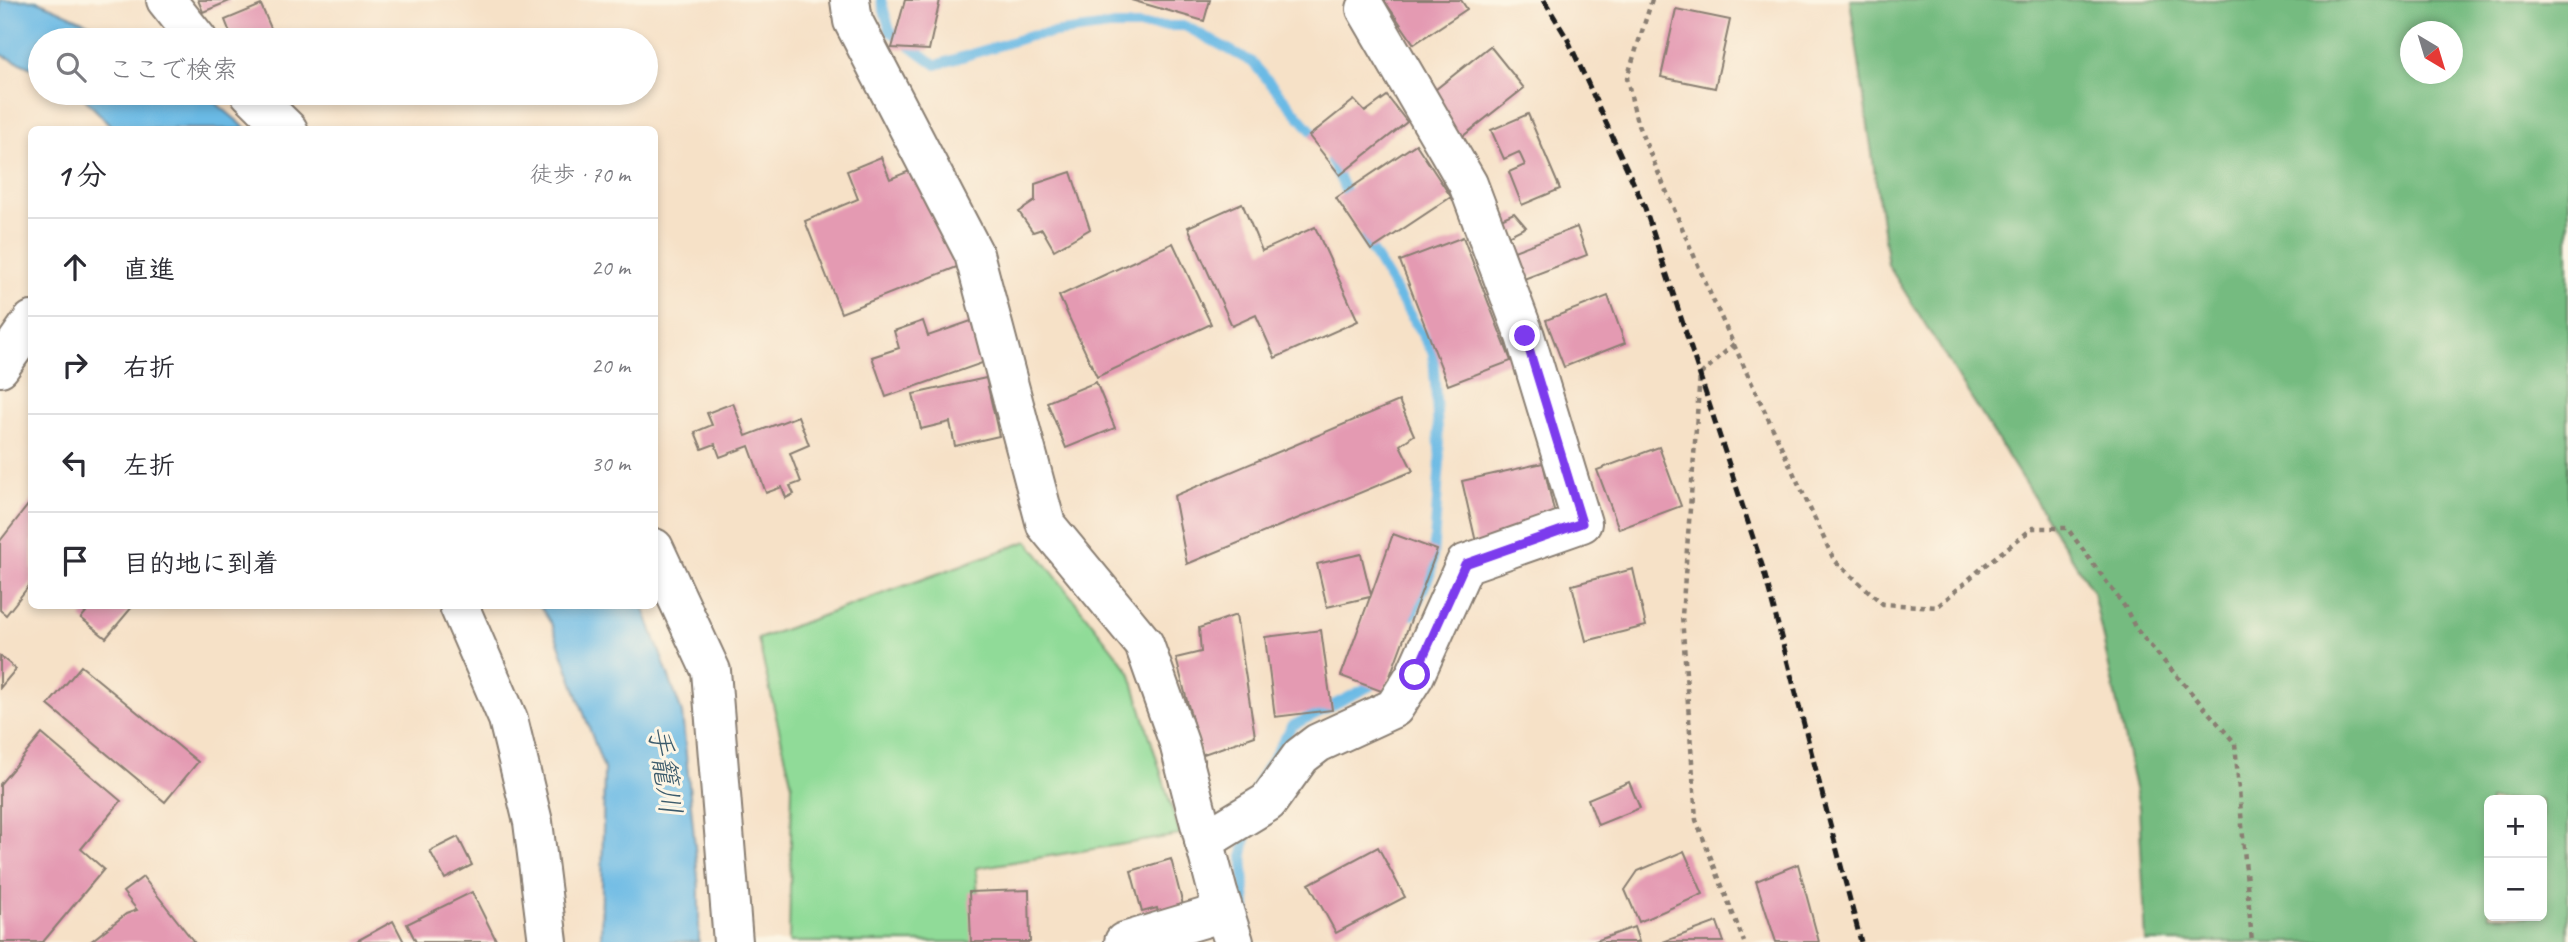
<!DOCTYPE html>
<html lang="ja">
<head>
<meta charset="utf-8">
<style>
  :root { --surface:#fff; --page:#f2f2f3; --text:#2b2b33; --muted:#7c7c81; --line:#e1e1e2 }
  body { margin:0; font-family:Caveat,"Klee One",sans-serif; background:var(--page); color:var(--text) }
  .controls { position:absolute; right:21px; bottom:21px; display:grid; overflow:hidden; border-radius:10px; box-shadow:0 4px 10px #0003 }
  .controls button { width:63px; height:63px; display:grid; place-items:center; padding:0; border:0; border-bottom:2px solid var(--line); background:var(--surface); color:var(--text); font:35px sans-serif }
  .compass { position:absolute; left:2400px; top:21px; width:63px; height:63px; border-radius:50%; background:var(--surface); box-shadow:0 4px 10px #0003; rotate:142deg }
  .stop { position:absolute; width:21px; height:21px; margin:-16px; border:5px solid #7c3aed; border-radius:50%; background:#fff }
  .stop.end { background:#7c3aed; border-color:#fff; box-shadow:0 2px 7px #0008 }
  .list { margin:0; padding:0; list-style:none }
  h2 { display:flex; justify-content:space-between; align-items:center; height:91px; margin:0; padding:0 28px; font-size:30px }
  h2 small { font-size:23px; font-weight:400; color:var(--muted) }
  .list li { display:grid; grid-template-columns:46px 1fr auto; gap:21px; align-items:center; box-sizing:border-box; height:98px; padding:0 28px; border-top:2px solid var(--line) }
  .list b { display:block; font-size:26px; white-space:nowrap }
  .list em { font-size:23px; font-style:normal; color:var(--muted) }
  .icon { flex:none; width:38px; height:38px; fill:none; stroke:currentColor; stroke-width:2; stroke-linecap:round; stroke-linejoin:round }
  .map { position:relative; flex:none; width:2568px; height:942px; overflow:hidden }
  .search { position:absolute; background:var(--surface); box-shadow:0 4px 10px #0003; left:28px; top:28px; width:630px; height:77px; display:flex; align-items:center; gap:18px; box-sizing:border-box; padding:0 24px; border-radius:38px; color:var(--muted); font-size:26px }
  .panel { position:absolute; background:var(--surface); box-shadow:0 4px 10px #0003; left:28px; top:126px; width:630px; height:483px; border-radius:10px }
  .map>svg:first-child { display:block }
</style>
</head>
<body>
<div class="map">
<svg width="2568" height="942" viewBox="0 0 2568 942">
  <rect width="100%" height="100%" fill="#fcf5e5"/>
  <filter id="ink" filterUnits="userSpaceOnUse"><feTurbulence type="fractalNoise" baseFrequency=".0143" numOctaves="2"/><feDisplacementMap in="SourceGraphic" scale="14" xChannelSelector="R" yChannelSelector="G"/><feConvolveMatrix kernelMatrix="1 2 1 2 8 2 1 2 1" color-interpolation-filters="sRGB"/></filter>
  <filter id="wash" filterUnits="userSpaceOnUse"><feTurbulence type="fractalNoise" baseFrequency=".00686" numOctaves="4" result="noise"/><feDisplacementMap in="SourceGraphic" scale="28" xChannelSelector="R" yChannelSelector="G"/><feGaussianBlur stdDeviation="1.57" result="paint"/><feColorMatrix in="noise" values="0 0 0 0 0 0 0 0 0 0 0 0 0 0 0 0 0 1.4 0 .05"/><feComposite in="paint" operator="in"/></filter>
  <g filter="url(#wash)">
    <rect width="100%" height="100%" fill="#f6e1c7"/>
    <!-- green -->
    <polygon fill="#90db98" stroke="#567c5a" stroke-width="2" points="1028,541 1130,672 1180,835 976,868 981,942 789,942 792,785 758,639"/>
    <!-- forest -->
    <path fill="#74bb80" stroke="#486c4e" stroke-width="2" fill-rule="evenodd" d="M1850 0H2568V942H2146L2139 807 2093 592 1888 265ZM2410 32H2452V74H2410ZM2489 800H2542V916H2489Z"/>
    <!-- water -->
    <g fill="#6bbae5" stroke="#446b80" stroke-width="2">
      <polygon points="0,0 36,0 126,40 40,40 40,72 0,54"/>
      <polygon points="79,93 204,93 247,129 114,129"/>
      <polygon points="540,606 643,606 682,713 699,888 699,942 601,942 604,769 552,625"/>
    </g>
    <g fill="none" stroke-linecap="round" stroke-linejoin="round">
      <!-- stream -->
      <g stroke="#6bbae5" stroke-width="10">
        <polyline points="881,0 890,31 936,65 1030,36 1109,26 1185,26 1252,62 1322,143"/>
        <polyline points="1331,160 1351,203"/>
        <polyline points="1365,237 1371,250 1433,353 1440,461 1432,570 1412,615"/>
        <polyline points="1254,798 1257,784 1292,726 1382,680"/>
        <polyline points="1247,929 1243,854 1249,824"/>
      </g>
    </g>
    <g id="blocks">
      <!-- building -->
      <g fill="#e49ab2">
        <polygon points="198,0 232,0 203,12"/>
        <polygon points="905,0 940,0 929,50 892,48"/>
        <polygon points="1131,0 1210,0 1204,21"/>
        <polygon points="1384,0 1461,0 1467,9 1414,44"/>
        <polygon points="261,5 276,40 233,40 225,20"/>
        <polygon points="1676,9 1730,20 1715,88 1661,77"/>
        <polygon points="1490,46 1524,88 1458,140 1425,98"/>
        <polygon points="1387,96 1407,122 1340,175 1309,136 1354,100 1365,112"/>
        <polygon points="1528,114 1560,189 1522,205 1509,172 1525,165 1519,152 1504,159 1491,130"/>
        <polygon points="1416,144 1451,197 1371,250 1336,198"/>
        <polygon points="881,157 890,179 922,166 962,265 841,313 805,221 858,199 847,171"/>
        <polygon points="1071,172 1090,229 1054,250 1042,229 1033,232 1019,212 1035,201 1035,184"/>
        <polygon points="1242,203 1262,251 1315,227 1358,321 1275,358 1256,315 1232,326 1188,227"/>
        <polygon points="1514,213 1526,227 1500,240 1492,223"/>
        <polygon points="1577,227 1587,255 1524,279 1514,251"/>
        <polygon points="1463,237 1511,361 1448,385 1400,261"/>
        <polygon points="1173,243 1211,324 1097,377 1059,296"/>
        <polygon points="1608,296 1625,343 1564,367 1546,320"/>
        <polygon points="923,321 928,336 971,321 985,362 886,397 872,357 899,348 894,331"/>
        <polygon points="986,378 999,436 955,446 950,422 921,429 913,394"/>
        <polygon points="1096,382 1115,428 1066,448 1047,402"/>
        <polygon points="1399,401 1414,435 1400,445 1413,471 1187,564 1174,496"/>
        <polygon points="733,403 746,436 798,416 809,445 790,453 801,482 790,486 794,494 786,498 782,487 766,493 749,446 720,457 715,444 702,449 695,432 712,425 707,413"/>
        <polygon points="1659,447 1681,506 1619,529 1597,470"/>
        <polygon points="1543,463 1562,546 1481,564 1462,481"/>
        <polygon points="32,500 32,582 6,615 0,610 0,541"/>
        <polygon points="1393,534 1437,550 1384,692 1341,676 1370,597 1327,607 1317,564 1361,554 1371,595"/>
        <polygon points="1633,569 1646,626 1586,641 1572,585"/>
        <polygon points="91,606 133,606 106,638 81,618"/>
        <polygon points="1236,615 1255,736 1201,755 1176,658 1201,652 1199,628"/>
        <polygon points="1321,630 1332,710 1275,717 1265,637"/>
        <polygon points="0,656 16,669 0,688"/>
        <polygon points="81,666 198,762 165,802 48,705"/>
        <polygon points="42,734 121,801 81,849 104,869 43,942 0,942 0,784"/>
        <polygon points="1629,782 1640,808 1598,825 1588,799"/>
        <polygon points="458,837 472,865 445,879 430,851"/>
        <polygon points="1378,847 1405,897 1336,933 1309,884"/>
        <polygon points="1684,851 1703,894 1639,922 1625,890 1638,871"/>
        <polygon points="1171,859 1184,909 1159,916 1157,908 1142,912 1131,871"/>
        <polygon points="1798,864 1819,942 1776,942 1756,881"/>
        <polygon points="143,877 194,942 90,942 126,914 137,910 123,892"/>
        <polygon points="1029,890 1030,942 971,942 969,892"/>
        <polygon points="472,892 497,942 416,942 407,924"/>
        <polygon points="393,921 404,942 355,942"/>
        <polygon points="1717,922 1724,942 1663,942"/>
        <polygon points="1634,927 1639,942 1593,942"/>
      </g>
    </g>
  </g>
  <g filter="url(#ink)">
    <use href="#blocks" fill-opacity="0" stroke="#897e72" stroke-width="2"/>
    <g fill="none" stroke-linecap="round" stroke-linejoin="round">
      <defs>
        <g id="minor">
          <polyline points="166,0 198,40"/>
          <polyline points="850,0 853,21 974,254 1046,525 1144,644 1179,743 1218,893 1234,942"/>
          <polyline points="250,93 288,130"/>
          <polyline points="0,367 32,321"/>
          <polyline points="654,548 711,671 733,942"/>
          <polyline points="459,606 508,719 533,822 548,942"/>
          <polyline points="1204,841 1268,802 1301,756 1318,743 1394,708 1415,675 1465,564 1582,523 1525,336 1468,184 1366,9"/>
          <polyline points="1124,942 1224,912"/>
        </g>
      </defs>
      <!-- minor casing -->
      <use href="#minor" stroke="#897e72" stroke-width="42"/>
      <!-- path -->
      <g stroke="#897e72" stroke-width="4.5" stroke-dasharray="5 5" stroke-linecap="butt">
        <polyline points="1652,0 1627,78 1637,123 1713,300 1834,560 1883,604 1937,607 1984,566 2033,528 2067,528 2125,607 2136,629 2235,743 2252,942"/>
        <polyline points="1734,344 1700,375 1682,616 1696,820 1744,942"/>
      </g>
      <!-- minor -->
      <use href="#minor" stroke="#fff" stroke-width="38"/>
      <!-- rail -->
      <polyline stroke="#1c1c1c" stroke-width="5" stroke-dasharray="10 5" stroke-linecap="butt" points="1544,0 1568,40 1645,208 1763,568 1861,942"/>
    </g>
  </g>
  <g fill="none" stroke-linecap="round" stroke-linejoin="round" filter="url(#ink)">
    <!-- route -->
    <polyline stroke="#7c3aed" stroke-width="9" points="1415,675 1465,564 1582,523 1525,336"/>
  </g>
  <g text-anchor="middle" stroke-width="6" stroke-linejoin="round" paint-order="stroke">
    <!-- water labels -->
    <g font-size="30" font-style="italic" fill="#3c5b6c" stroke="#fcf5e5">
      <text transform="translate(665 770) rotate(82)" y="10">手籠川</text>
    </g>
  </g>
</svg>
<div class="controls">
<button>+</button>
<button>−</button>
</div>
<svg class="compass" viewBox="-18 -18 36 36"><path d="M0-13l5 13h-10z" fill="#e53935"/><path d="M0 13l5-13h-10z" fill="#7c7c81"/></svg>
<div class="stop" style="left:1415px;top:675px"></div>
<div class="stop end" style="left:1525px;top:336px"></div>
<div class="search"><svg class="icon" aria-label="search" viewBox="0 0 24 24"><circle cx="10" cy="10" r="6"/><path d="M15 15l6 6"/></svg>ここで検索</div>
<section class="panel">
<h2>1 分<small>徒歩 · 70 m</small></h2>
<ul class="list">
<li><svg class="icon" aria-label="ahead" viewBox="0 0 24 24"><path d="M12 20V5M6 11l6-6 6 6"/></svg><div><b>直進</b></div><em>20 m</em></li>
<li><svg class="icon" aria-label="right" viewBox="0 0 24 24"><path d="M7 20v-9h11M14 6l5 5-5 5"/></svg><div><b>右折</b></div><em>20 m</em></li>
<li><svg class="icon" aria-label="left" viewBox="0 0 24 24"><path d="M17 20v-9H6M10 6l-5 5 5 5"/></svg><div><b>左折</b></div><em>30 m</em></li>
<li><svg class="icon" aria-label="arrive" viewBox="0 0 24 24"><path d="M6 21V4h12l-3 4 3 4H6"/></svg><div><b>目的地に到着</b></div></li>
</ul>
</section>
</div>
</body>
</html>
